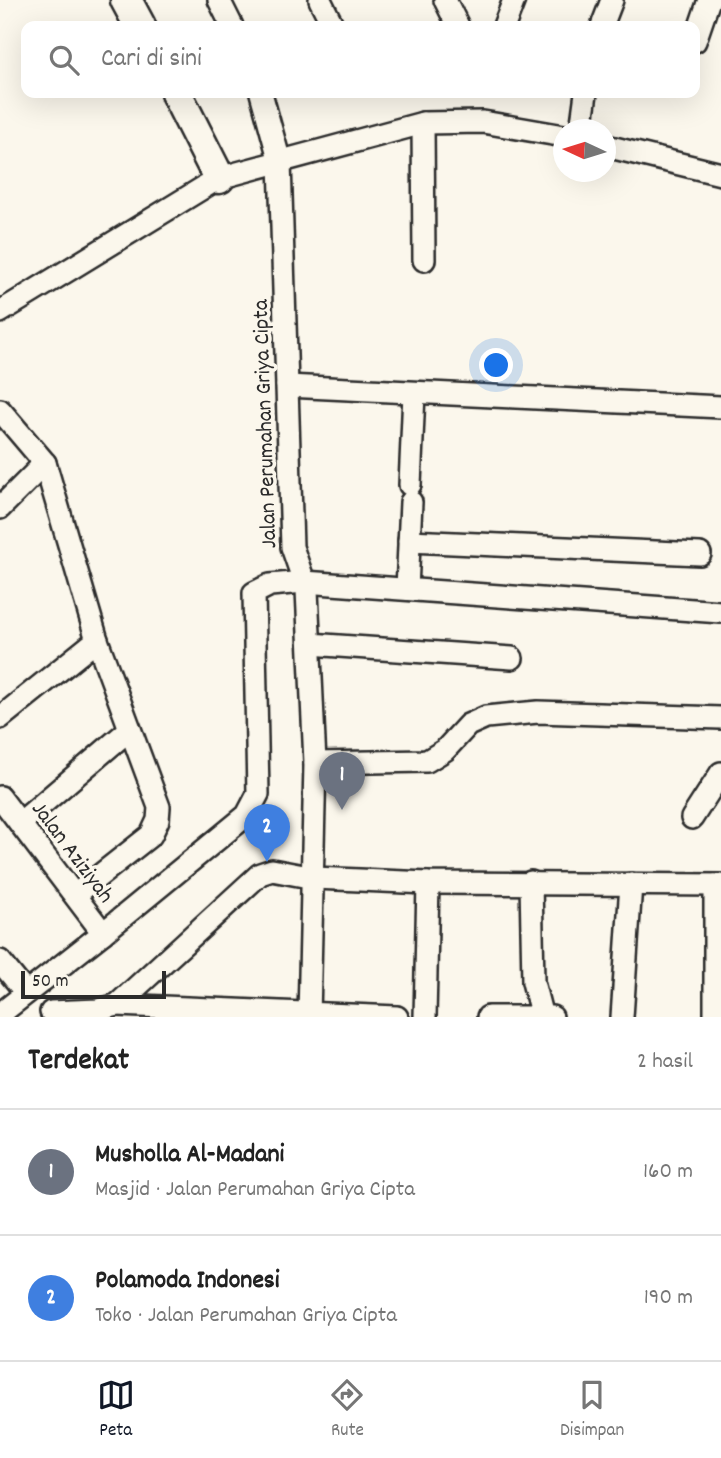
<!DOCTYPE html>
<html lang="id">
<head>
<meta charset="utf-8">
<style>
  :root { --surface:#fff; --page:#f2f2f2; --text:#222; --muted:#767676; --line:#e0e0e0; --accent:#111827 }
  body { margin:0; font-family:Dekko,sans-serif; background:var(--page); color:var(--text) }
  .compass { position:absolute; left:553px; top:119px; width:63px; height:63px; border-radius:50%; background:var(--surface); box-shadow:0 7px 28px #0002; rotate:274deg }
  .scale { position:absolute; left:21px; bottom:18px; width:145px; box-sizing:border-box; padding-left:7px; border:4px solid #2b2b2b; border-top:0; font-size:19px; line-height:24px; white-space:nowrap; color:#2b2b2b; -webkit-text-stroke:5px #fbf7ec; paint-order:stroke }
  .you { position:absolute; left:497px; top:366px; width:24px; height:24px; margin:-18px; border:5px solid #fff; border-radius:50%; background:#1a73e8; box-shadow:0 0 0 10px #1a73e833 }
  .badge { display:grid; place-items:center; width:46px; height:46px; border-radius:50%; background:var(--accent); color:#fff; font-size:23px; font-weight:700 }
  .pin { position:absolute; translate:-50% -58px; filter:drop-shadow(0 2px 4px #0008) }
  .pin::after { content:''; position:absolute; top:37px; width:24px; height:21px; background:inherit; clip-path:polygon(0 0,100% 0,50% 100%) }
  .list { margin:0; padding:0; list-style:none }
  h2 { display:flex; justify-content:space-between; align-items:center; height:91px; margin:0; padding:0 28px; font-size:30px }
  h2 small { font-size:23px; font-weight:400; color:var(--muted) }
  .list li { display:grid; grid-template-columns:46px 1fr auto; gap:21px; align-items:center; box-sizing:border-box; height:126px; padding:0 28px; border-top:2px solid var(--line) }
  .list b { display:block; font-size:26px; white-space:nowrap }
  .list p { margin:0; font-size:23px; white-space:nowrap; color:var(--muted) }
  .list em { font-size:23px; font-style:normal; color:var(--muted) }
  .icon { flex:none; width:38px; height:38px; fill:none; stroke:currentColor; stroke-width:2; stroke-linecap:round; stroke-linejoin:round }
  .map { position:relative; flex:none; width:721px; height:1017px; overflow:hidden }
  .search { position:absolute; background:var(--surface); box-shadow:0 7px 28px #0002; left:21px; right:21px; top:21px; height:77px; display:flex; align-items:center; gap:18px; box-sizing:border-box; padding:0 24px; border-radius:14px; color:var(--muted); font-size:26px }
  .sheet { height:343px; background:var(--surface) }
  nav { display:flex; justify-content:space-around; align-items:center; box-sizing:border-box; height:98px; border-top:2px solid var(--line); background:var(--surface); font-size:19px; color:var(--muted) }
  nav a { display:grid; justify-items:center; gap:4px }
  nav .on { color:var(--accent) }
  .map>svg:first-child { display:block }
</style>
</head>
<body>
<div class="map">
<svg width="721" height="1017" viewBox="0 0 721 1017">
  <rect width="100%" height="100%" fill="#fbf7ec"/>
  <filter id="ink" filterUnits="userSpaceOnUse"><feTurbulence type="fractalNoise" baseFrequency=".0143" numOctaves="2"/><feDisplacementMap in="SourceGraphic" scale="14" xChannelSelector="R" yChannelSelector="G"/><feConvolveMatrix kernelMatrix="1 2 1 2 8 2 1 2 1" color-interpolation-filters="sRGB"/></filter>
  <g filter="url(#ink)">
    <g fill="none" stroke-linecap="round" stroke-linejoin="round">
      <defs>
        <g id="street">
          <polyline points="219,0 232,26"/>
          <polyline points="320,0 333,26"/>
          <polyline points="445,0 458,26"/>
          <polyline points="504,26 514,0"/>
          <polyline points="602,26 612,0"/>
          <polyline points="695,41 709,0"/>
          <polyline points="261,93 280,162 292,547 307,590 315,763 309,1017"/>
          <polyline points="423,123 424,260"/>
          <polyline points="581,130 586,93"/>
          <polyline points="606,146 721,174"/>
          <polyline points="0,312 219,178 423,123 483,122 564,136"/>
          <polyline points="287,386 721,407"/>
          <polyline points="0,410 45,463 97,640 159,807 158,820 151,835 75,895"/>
          <polyline points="410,485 414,393"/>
          <polyline points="0,508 45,463"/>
          <polyline points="409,541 700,554"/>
          <polyline points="407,589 411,502"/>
          <polyline points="310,644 512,658"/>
          <polyline points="0,718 97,640"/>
          <polyline points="315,763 427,761 445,750 468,725 486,717 538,712 721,718"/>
          <polyline points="0,797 103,933 0,1014"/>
          <polyline points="692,818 721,773"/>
          <polyline points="20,823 130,729"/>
          <polyline points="531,882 533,982 542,1017"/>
          <polyline points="103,933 247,815 258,794 254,593 270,585 304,582 721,612"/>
          <polyline points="0,961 26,993"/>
          <polyline points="117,1005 397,1017"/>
          <polyline points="51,1012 98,1010 117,1005 260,874 272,870 314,878 428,883 721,885"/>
          <polyline points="425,1017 428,883"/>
          <polyline points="488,1017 552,1017"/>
          <polyline points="622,1017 631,884"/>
          <polyline points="715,1017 715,885"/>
        </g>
        <g id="secondary">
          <polyline points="126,0 140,26"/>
          <polyline points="176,93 219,178"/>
        </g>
      </defs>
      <!-- street casing -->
      <use href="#street" stroke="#2b2b2b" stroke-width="26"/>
      <!-- secondary casing -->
      <use href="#secondary" stroke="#2b2b2b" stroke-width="35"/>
      <!-- street -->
      <use href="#street" stroke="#fbf7ec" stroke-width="21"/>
      <!-- secondary -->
      <use href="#secondary" stroke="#fbf7ec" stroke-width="30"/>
    </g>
  </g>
  <g text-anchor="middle" stroke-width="7" stroke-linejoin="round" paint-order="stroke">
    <!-- street labels -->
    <g font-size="23" fill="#2b2b2b" stroke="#fbf7ec">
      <text transform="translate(263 424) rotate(-92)" y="8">Jalan Perumahan Griya Cipta</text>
      <text transform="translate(74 851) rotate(53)" y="8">Jalan Aziziyah</text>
    </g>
  </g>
</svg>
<svg class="compass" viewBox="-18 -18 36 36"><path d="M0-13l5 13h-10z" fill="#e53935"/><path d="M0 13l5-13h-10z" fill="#767676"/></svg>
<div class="scale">50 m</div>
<div class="you"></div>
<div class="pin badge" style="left:342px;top:810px;background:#6b7280">1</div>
<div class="pin badge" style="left:267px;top:862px;background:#3f7fe0">2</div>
<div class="search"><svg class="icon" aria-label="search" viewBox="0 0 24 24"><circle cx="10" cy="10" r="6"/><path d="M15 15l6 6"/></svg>Cari di sini</div>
</div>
<section class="sheet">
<h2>Terdekat<small>2 hasil</small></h2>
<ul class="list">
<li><span class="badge" style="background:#6b7280">1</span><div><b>Musholla Al-Madani</b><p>Masjid · Jalan Perumahan Griya Cipta</p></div><em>160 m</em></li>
<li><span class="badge" style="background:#3f7fe0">2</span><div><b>Polamoda Indonesi</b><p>Toko · Jalan Perumahan Griya Cipta</p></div><em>190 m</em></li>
</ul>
</section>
<nav>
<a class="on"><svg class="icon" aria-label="map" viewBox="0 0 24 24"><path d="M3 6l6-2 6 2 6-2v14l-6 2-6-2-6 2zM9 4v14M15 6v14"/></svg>Peta</a>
<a><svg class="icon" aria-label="directions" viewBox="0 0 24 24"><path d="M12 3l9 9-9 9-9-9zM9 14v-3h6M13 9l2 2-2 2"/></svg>Rute</a>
<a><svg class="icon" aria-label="saved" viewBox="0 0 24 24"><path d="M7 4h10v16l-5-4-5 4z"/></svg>Disimpan</a>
</nav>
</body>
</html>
